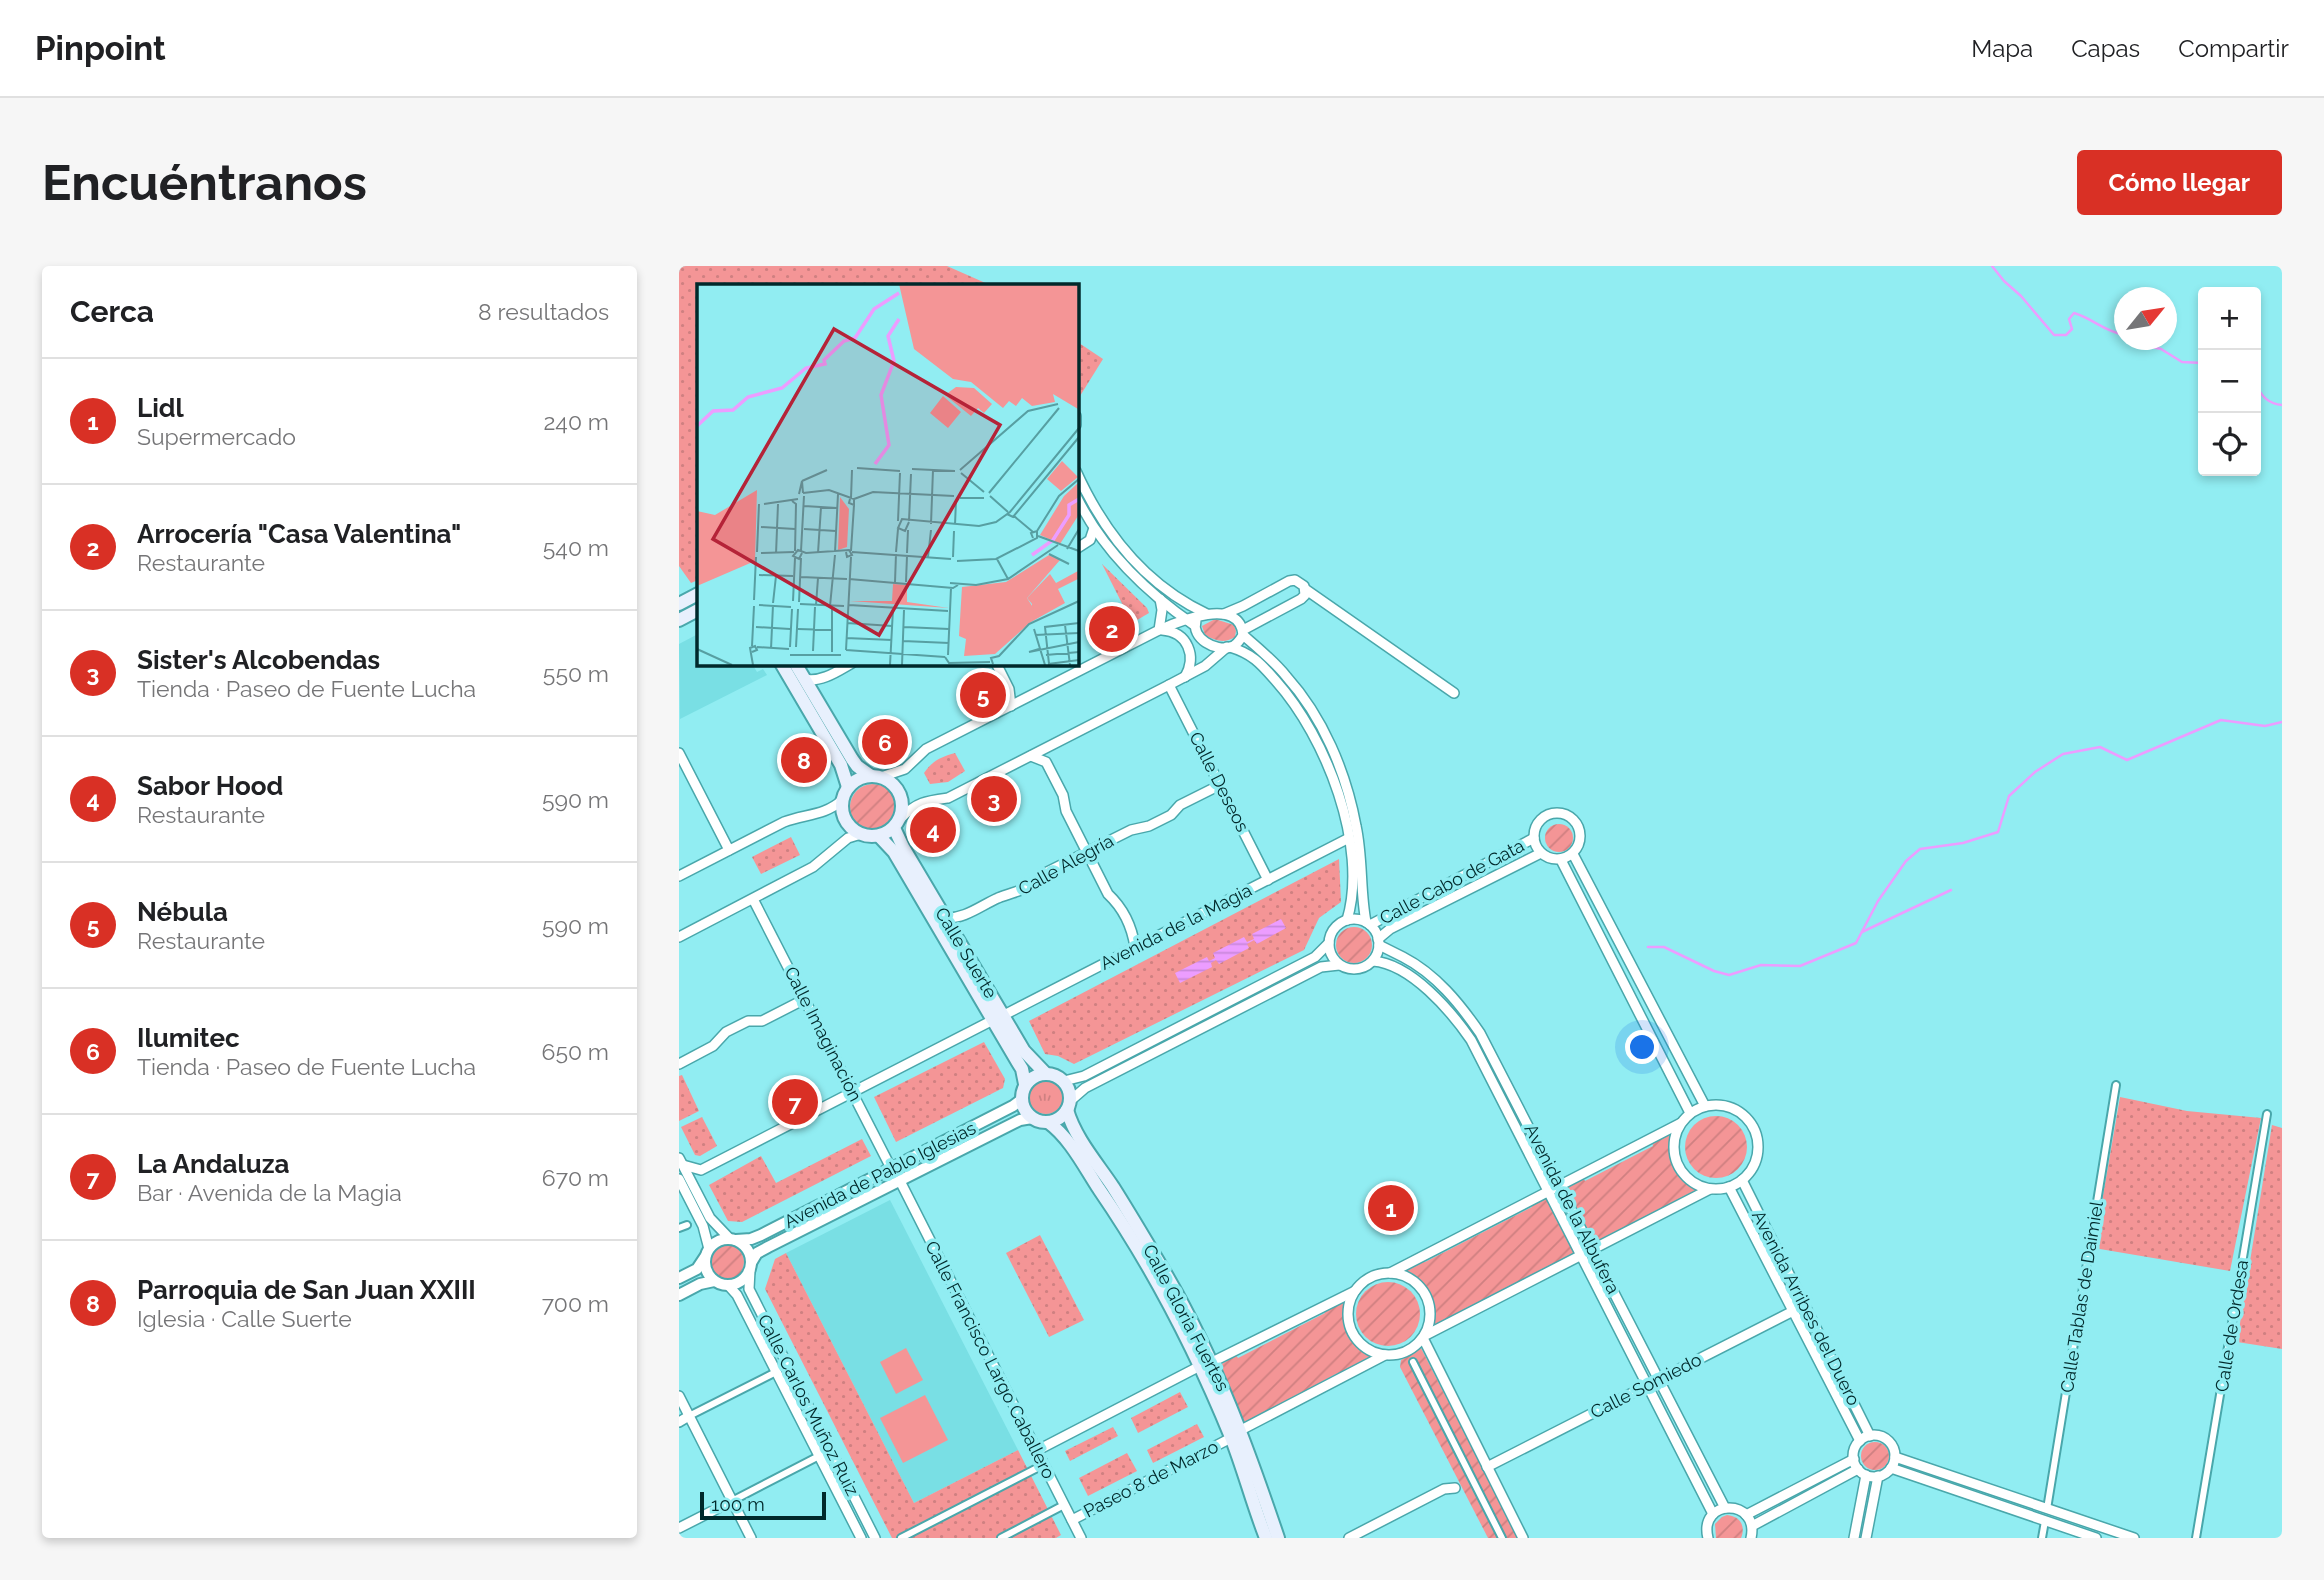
<!DOCTYPE html>
<html lang="es">
<head>
<meta charset="utf-8">
<style>
  :root { --surface:#fff; --page:#f6f6f6; --text:#202124; --muted:#757577; --line:#e0e0e0; --accent:#d93025 }
  body { margin:0; font-family:Raleway,sans-serif; background:var(--page); color:var(--text) }
  .controls { position:absolute; right:21px; top:21px; display:grid; overflow:hidden; border-radius:7px; box-shadow:0 4px 10px #0003 }
  .controls button { width:63px; height:63px; display:grid; place-items:center; padding:0; border:0; border-bottom:2px solid var(--line); background:var(--surface); color:var(--text); font:35px sans-serif }
  .compass { position:absolute; left:1435px; top:21px; width:63px; height:63px; border-radius:50%; background:var(--surface); box-shadow:0 4px 10px #0003; rotate:60deg }
  .scale { position:absolute; left:21px; bottom:18px; width:126px; box-sizing:border-box; padding-left:7px; border:4px solid #00292b; border-top:0; font-size:19px; line-height:24px; white-space:nowrap; color:#00292b; -webkit-text-stroke:5px #91edf2; paint-order:stroke }
  .you { position:absolute; left:964px; top:782px; width:24px; height:24px; margin:-18px; border:5px solid #fff; border-radius:50%; background:#1a73e8; box-shadow:0 0 0 10px #1a73e833 }
  .badge { display:grid; place-items:center; width:46px; height:46px; border-radius:50%; background:var(--accent); color:#fff; font-size:23px; font-weight:700 }
  .pin { position:absolute; translate:-50% -50%; border:4px solid #fff; box-shadow:0 2px 7px #0006 }
  .list { margin:0; padding:0; list-style:none }
  h2 { display:flex; justify-content:space-between; align-items:center; height:91px; margin:0; padding:0 28px; font-size:30px }
  h2 small { font-size:23px; font-weight:400; color:var(--muted) }
  .list li { display:grid; grid-template-columns:46px 1fr auto; gap:21px; align-items:center; box-sizing:border-box; height:126px; padding:0 28px; border-top:2px solid var(--line) }
  .list b { display:block; font-size:26px; white-space:nowrap }
  .list p { margin:0; font-size:23px; white-space:nowrap; color:var(--muted) }
  .list em { font-size:23px; font-style:normal; color:var(--muted) }
  .icon { flex:none; width:38px; height:38px; fill:none; stroke:currentColor; stroke-width:2; stroke-linecap:round; stroke-linejoin:round }
  .map { position:relative; flex:none; width:1603px; height:1272px; overflow:hidden; border-radius:7px }
  header { display:flex; align-items:center; gap:42px; box-sizing:border-box; height:98px; padding:0 35px; background:var(--surface); border-bottom:2px solid var(--line) }
  header strong { font-size:33px }
  nav { display:flex; gap:38px; margin-inline-start:auto; font-size:24px }
  .intro { display:flex; align-items:center; justify-content:space-between; box-sizing:border-box; height:168px; padding:0 42px }
  h1 { margin:0; font-size:49px }
  .button { padding:18px 32px; border-radius:7px; background:var(--accent); color:#fff; font-size:24px; font-weight:700 }
  main { display:flex; gap:42px; padding:0 42px }
  aside { flex:1; background:var(--surface); border-radius:7px; box-shadow:0 4px 10px #0003 }
  .map>svg:first-child { display:block }
</style>
</head>
<body>
<header>
<strong>Pinpoint</strong>
<nav><a>Mapa</a><a>Capas</a><a>Compartir</a></nav>
</header>
<div class="intro"><h1>Encuéntranos</h1><a class="button">Cómo llegar</a></div>
<main>
<aside>
<h2>Cerca<small>8 resultados</small></h2>
<ul class="list">
<li><span class="badge">1</span><div><b>Lidl</b><p>Supermercado</p></div><em>240 m</em></li>
<li><span class="badge">2</span><div><b>Arrocería &quot;Casa Valentina&quot;</b><p>Restaurante</p></div><em>540 m</em></li>
<li><span class="badge">3</span><div><b>Sister's Alcobendas</b><p>Tienda · Paseo de Fuente Lucha</p></div><em>550 m</em></li>
<li><span class="badge">4</span><div><b>Sabor Hood</b><p>Restaurante</p></div><em>590 m</em></li>
<li><span class="badge">5</span><div><b>Nébula</b><p>Restaurante</p></div><em>590 m</em></li>
<li><span class="badge">6</span><div><b>Ilumitec</b><p>Tienda · Paseo de Fuente Lucha</p></div><em>650 m</em></li>
<li><span class="badge">7</span><div><b>La Andaluza</b><p>Bar · Avenida de la Magia</p></div><em>670 m</em></li>
<li><span class="badge">8</span><div><b>Parroquia de San Juan XXIII</b><p>Iglesia · Calle Suerte</p></div><em>700 m</em></li>
</ul>
</aside>
<div class="map">
<svg width="1603" height="1272" viewBox="0 0 1603 1272">
  <defs>
    <pattern id="grass-tufts" width="24" height="20" patternUnits="userSpaceOnUse" patternTransform="scale(1.75)"><rect width="24" height="20" fill="#f49596"/><path d="M3 7l-1-3M5 7V3M7 7l1-3M15 17l-1-3M17 17v-4M19 17l1-3" fill="none" stroke="#cf8081"/></pattern>
    <pattern id="park-dots" width="8" height="8" patternUnits="userSpaceOnUse" patternTransform="scale(1.75)"><rect width="8" height="8" fill="#f49596"/><path d="M2 2h.1M6 6h.1" fill="none" stroke="#cf8081" stroke-width="1.8" stroke-linecap="round"/></pattern>
    <pattern id="garden-furrows" width="10" height="10" patternUnits="userSpaceOnUse" patternTransform="scale(1.75)"><rect width="10" height="10" fill="#f49596"/><path d="M-1 1l2-2M0 10L10 0M9 11l2-2" fill="none" stroke="#cf8081"/></pattern>
    <pattern id="water-rules" width="6" height="5" patternUnits="userSpaceOnUse" patternTransform="scale(1.75)"><rect width="6" height="5" fill="#ec9dff"/><path d="M0 2.5h6" fill="none" stroke="#c987db"/></pattern>
  </defs>
  <rect width="100%" height="100%" fill="#91edf2"/>
  <!-- built -->
  <g fill="#79dfe4">
    <polygon points="19,368 19,397 81,397 75,401 78,406 84,403 88,409 1,453 0,378"/>
    <polygon points="211,934 339,1184 235,1237 107,987"/>
  </g>
  <!-- grass -->
  <circle fill="url(#grass-tufts)" cx="367" cy="831" r="17"/>
  <!-- park -->
  <g fill="url(#park-dots)">
    <polygon points="0,0 268,0 311,19 19,19 19,314 12,317 0,300"/>
    <polygon points="397,75 424,93 401,130 397,126"/>
    <polygon points="423,298 468,342 470,347 453,357"/>
    <path d="M276 487 286 505 269 516 251 518 245 507C253 495 262 491 276 487Z"/>
    <polygon points="112,571 121,589 82,608 73,591"/>
    <polygon points="660,593 662,636 640,652 625,684 395,798 379,790 366,788 350,755"/>
    <polygon points="305,776 326,813 324,822 217,876 195,831"/>
    <polygon points="3,809 20,845 0,855 0,810"/>
    <polygon points="1441,831 1508,845 1582,852 1551,1005 1415,982"/>
    <polygon points="23,851 38,880 21,890 16,889 2,861"/>
    <polygon points="1593,859 1603,862 1603,1083 1558,1076"/>
    <polygon points="183,873 192,890 63,956 49,955 30,919 82,890 97,917"/>
    <polygon points="361,969 405,1054 370,1071 327,987"/>
    <polygon points="107,987 235,1237 339,1184 382,1269 377,1272 213,1272 86,1023 96,993"/>
    <polygon points="501,1126 509,1141 459,1167 452,1152"/>
    <polygon points="518,1158 525,1171 474,1197 468,1184"/>
    <polygon points="434,1161 439,1170 391,1195 386,1185"/>
    <polygon points="448,1187 458,1205 409,1230 400,1212"/>
  </g>
  <!-- garden -->
  <g fill="url(#garden-furrows)">
    <path d="M536 353 555 359 557 365 556 371C545 378 537 375 526 369L523 360Z"/>
    <circle cx="194" cy="541" r="23"/>
    <circle cx="880" cy="572" r="14"/>
    <circle cx="675" cy="679" r="18"/>
    <circle cx="1037" cy="881" r="31"/>
    <path d="M995 865C989 890 999 915 1024 923L1003 934 1001 933 916 977 888 923 889 920 904 912 906 915 974 880 973 876Z"/>
    <path d="M868 931 899 989 883 997 881 995 773 1050V1052L752 1063C757 1037 748 1014 721 1005L743 993 746 996 853 941 852 938Z"/>
    <circle cx="48" cy="996" r="17"/>
    <circle cx="709" cy="1048" r="32"/>
    <path d="M668 1032C659 1060 672 1080 697 1091L655 1109 566 1158 541 1099 557 1089 559 1092 646 1047 645 1044Z"/>
    <polygon points="742,1082 839,1272 809,1272 721,1101 722,1094"/>
    <circle cx="1196" cy="1190" r="14"/>
    <path d="M1048 1249C1061 1250 1067 1260 1062 1272H1037L1036 1258 1043 1251Z"/>
  </g>
  <!-- pitch -->
  <g fill="#f49596">
    <polygon points="227,1082 244,1114 217,1128 201,1096"/>
    <polygon points="246,1129 269,1174 224,1197 201,1152"/>
  </g>
  <!-- water -->
  <polygon fill="url(#water-rules)" points="602,653 607,662 578,678 575,674 568,678 570,682 540,698 537,694 532,697 533,701 501,717 496,707 528,691 530,695 536,692 534,687 565,671 568,676 575,673 573,668"/>
  <g fill="none" stroke-linecap="round" stroke-linejoin="round">
    <!-- stream -->
    <g stroke="#ec9dff" stroke-width="2.5">
      <path d="M1313 0 1325 15 1342 30 1375 69H1387L1393 63 1390 53 1395 47C1415 53 1424 65 1446 69"/>
      <polyline points="1453,74 1460,78 1482,83 1503,96 1524,97"/>
      <path d="M1577 119C1583 131 1590 138 1603 139"/>
      <polyline points="1183,666 1272,624"/>
      <polyline points="969,681 985,681 1035,705 1050,709 1082,699 1121,700 1177,677 1199,635 1227,595 1241,583 1284,577 1319,566 1330,530 1356,506 1384,488 1421,481 1448,494 1542,454 1586,460 1603,456"/>
    </g>
    <defs>
      <g id="pedestrian">
        <polyline points="0,962 8,959"/>
        <polyline points="734,1096 823,1272"/>
        <polyline points="10,1150 97,1106"/>
        <polyline points="53,1235 140,1190"/>
        <polyline points="1368,1243 1437,819"/>
        <polyline points="222,1272 364,1199"/>
        <polyline points="322,1272 385,1239"/>
        <polyline points="1363,1272 1366,1255"/>
        <polyline points="1517,1272 1588,848"/>
      </g>
      <g id="minor">
        <polyline points="397,150 397,159"/>
        <path d="M397 205C425 267 466 319 528 348"/>
        <path d="M397 230C423 283 467 326 515 359"/>
        <polyline points="397,283 411,274 415,262"/>
        <polyline points="626,323 775,427"/>
        <polyline points="545,348 564,340 610,315 616,314 625,320 626,329 622,333 564,364"/>
        <path d="M480 364C500 355 561 330 564 369 561 374 558 379 552 381 536 386 512 372 517 355"/>
        <path d="M483 364C509 366 518 390 506 411"/>
        <path d="M564 369C579 382 595 395 607 410 644 451 667 506 677 560 684 592 681 625 687 656"/>
        <path d="M551 381C574 388 582 398 597 415 647 471 690 580 668 654"/>
        <polyline points="317,397 330,423 332,440"/>
        <path d="M125 413C142 417 159 405 173 397"/>
        <polyline points="490,419 589,614"/>
        <polyline points="0,487 50,584"/>
        <path d="M352 490 367 496 384 529 387 545 429 628C444 642 453 661 456 681"/>
        <polyline points="202,511 226,503 247,483 480,364 483,344 481,333"/>
        <circle cx="878" cy="570" r="23"/>
        <path d="M222 552C238 536 247 535 269 532L490 419 526 400 548 381"/>
        <polyline points="894,588 1026,840"/>
        <polyline points="882,594 1011,847"/>
        <path d="M0 610 105 556C125 548 146 550 163 534"/>
        <polyline points="74,633 213,904"/>
        <path d="M266 652C286 653 301 640 319 632 339 624 353 624 368 606L452 564 470 560 492 549 501 539 541 519"/>
        <circle cx="675" cy="678" r="25"/>
        <polyline points="691,659 855,572"/>
        <polyline points="0,671 134,601 169,572 182,568"/>
        <polyline points="699,673 711,663 862,587"/>
        <path d="M700 679C708 683 716 687 724 691 757 708 781 738 801 767L1046 1242"/>
        <path d="M694 695C732 698 772 745 792 774L1034 1248"/>
        <polyline points="325,749 670,572"/>
        <polyline points="0,798 34,780 47,766 69,755 83,755 126,733"/>
        <polyline points="385,815 405,810 636,691 650,677"/>
        <polyline points="391,835 406,822 642,701 660,699"/>
        <circle cx="1037" cy="881" r="42"/>
        <polyline points="0,892 31,952 51,973"/>
        <polyline points="4,899 22,904 314,754"/>
        <polyline points="0,913 24,960 30,983"/>
        <polyline points="1063,914 1191,1170"/>
        <polyline points="221,915 402,1272"/>
        <polyline points="1050,921 1181,1175"/>
        <polyline points="71,1004 70,1023 196,1272"/>
        <polyline points="711,1007 1002,857"/>
        <circle cx="710" cy="1048" r="41"/>
        <polyline points="49,1019 58,1029 182,1272"/>
        <polyline points="745,1070 1031,923"/>
        <polyline points="744,1072 844,1272"/>
        <polyline points="533,1096 676,1025"/>
        <polyline points="0,1130 72,1272"/>
        <polyline points="0,1156 10,1150"/>
        <polyline points="562,1164 706,1089"/>
        <circle cx="1195" cy="1190" r="21"/>
        <polyline points="357,1185 521,1100"/>
        <polyline points="1216,1191 1455,1272"/>
        <polyline points="808,1201 1126,1039"/>
        <polyline points="1212,1202 1417,1272"/>
        <polyline points="1067,1249 1175,1193"/>
        <polyline points="393,1254 552,1172"/>
        <polyline points="1073,1260 1179,1203"/>
        <polyline points="0,1262 53,1235"/>
        <polyline points="670,1272 765,1223 776,1222"/>
        <path d="M1029 1272C1019 1232 1081 1232 1072 1272"/>
        <polyline points="1175,1272 1187,1209"/>
        <polyline points="1187,1272 1199,1210"/>
      </g>
      <g id="tertiary">
        <circle cx="49" cy="996" r="23"/>
        <polyline points="57,974 72,973 82,969 334,840 342,834"/>
        <polyline points="72,997 78,987 89,981 341,854 353,852"/>
        <polyline points="0,1012 18,1003 26,991"/>
        <polyline points="0,1029 21,1018 35,1015"/>
      </g>
      <g id="secondary">
        <polyline points="0,338 19,328"/>
        <polyline points="0,354 19,344"/>
        <polyline points="102,397 162,499 169,521"/>
        <polyline points="116,397 173,493 178,500 192,510"/>
        <circle cx="193" cy="540" r="30"/>
        <polyline points="215,562 224,581 345,785 366,807"/>
        <polyline points="200,570 215,586 338,795 343,803 346,818"/>
        <circle cx="367" cy="832" r="24"/>
        <path d="M388 844C396 872 418 897 434 921 453 951 471 982 489 1012 537 1095 569 1183 599 1272"/>
        <path d="M369 856C391 872 405 900 420 923 473 1000 517 1085 552 1171 565 1204 574 1239 587 1272"/>
      </g>
    </defs>
    <!-- pedestrian casing -->
    <use href="#pedestrian" stroke="#49a7ab" stroke-width="10"/>
    <!-- minor casing -->
    <use href="#minor" stroke="#49a7ab" stroke-width="12"/>
    <!-- tertiary casing -->
    <use href="#tertiary" stroke="#49a7ab" stroke-width="14"/>
    <!-- secondary casing -->
    <use href="#secondary" stroke="#49a7ab" stroke-width="16"/>
    <!-- pedestrian -->
    <use href="#pedestrian" stroke="#fff" stroke-width="6"/>
    <!-- minor -->
    <use href="#minor" stroke="#fff" stroke-width="9"/>
    <!-- tertiary -->
    <use href="#tertiary" stroke="#fff" stroke-width="10"/>
    <!-- secondary -->
    <use href="#secondary" stroke="#e8f0fd" stroke-width="12"/>
  </g>
  <g text-anchor="middle" stroke-width="7" stroke-linejoin="round" paint-order="stroke">
    <!-- street labels -->
    <g font-size="18" fill="#00292b" stroke="#91edf2">
      <text transform="translate(540 516) rotate(63)" y="6">Calle Deseos</text>
      <text transform="translate(387 599) rotate(-29)" y="6">Calle Alegría</text>
      <text transform="translate(773 616) rotate(-28)" y="6">Calle Cabo de Gata</text>
      <text transform="translate(497 661) rotate(-27)" y="6">Avenida de la Magia</text>
      <text transform="translate(287 687) rotate(59)" y="6">Calle Suerte</text>
      <text transform="translate(144 768) rotate(63)" y="6">Calle Imaginación</text>
      <text transform="translate(201 909) rotate(-27)" y="6">Avenida de Pablo Iglesias</text>
      <text transform="translate(893 943) rotate(63)" y="6">Avenida de la Albufera</text>
      <text transform="translate(1403 1031) rotate(-81)" y="6">Calle Tablas de Daimiel</text>
      <text transform="translate(1127 1042) rotate(63)" y="6">Avenida Arribes del Duero</text>
      <text transform="translate(507 1052) rotate(62)" y="6">Calle Gloria Fuertes</text>
      <text transform="translate(1553 1060) rotate(-81)" y="6">Calle de Ordesa</text>
      <text transform="translate(311 1094) rotate(63)" y="6">Calle Francisco Largo Caballero</text>
      <text transform="translate(967 1120) rotate(-27)" y="6">Calle Somiedo</text>
      <text transform="translate(129 1139) rotate(63)" y="6">Calle Carlos Muñoz Ruiz</text>
      <text transform="translate(472 1213) rotate(-27)" y="6">Paseo 8 de Marzo</text>
    </g>
  </g>
  <!-- overview -->
  <g transform="translate(18 18)">
    <rect width="382" height="382" fill="#91edf2"/>
    <path d="M202 0H381V125L356 110 358 118 335 122 325 114 319 122 312 117 306 124 274 98 256 95 217 65ZM259 103 277 104 295 120 287 129 281 124 274 132 248 111ZM246 112 264 128 251 144 233 129ZM365 177 381 193 364 207 350 195ZM381 199V232L363 260 343 251 367 212ZM60 206 58 277 0 302V227L18 231ZM143 213 152 225 150 263 141 266ZM381 287V295L361 305 368 319 334 338 335 320 330 314 353 290 359 299ZM196 300 210 301V318L252 324 153 317H195Z" fill="#f49596"/>
    <path d="M352 271 363 276 330 314 337 325 334 338 298 370 267 372 269 355 262 352 265 303 309 298Z" fill="#f49596"/>
    <path fill="none" stroke="#ec9dff" stroke-width="3.5" d="M0 142 16 127 36 126 51 113 85 104 109 84 128 80 127 76 147 57 158 54 177 25 202 9M178 180 192 161 184 111 197 77 191 52 202 35M335 271 356 256 372 231V221L382 215"/>
    <path fill="none" stroke="#579fa2" stroke-width="2" d="M160 184 203 187M215 185 258 187M263 186 331 127 361 120M264 189 287 208M105 197 130 186M106 209 132 206 157 215V221L152 219 153 215M292 209 362 124M102 210 105 197 106 209M293 212 311 228M154 214 155 186M263 214H287M157 215 176 208 257 212M95 217 99 220 98 267M67 220 101 215M107 222 140 224M310 230 316 233 382 153M317 232 336 248M201 237 203 189M212 237 214 190M212 238 208 247 201 244 205 235 282 242 299 238 313 228 382 144M234 240 236 186M258 241 259 216M64 243 98 245M107 245 139 247M340 247 362 212 382 195M341 252 382 267M370 265 382 245M104 267 107 212M154 267 157 221M60 268 62 220M138 268 141 210M155 268 254 275M199 268 201 245M64 269 97 268M105 269 102 275 96 272 101 266 109 269 152 266 155 271 150 273 149 268M121 269 124 223M210 269 211 246M79 270 81 220M352 270 372 280M231 273 234 246M256 273 257 247M300 275 311 295M260 277 299 275 340 254V247L334 249 336 254M62 291 96 292M104 293 150 295M152 295 256 304 261 301M198 298 199 270M209 298 210 272M253 299 279 301 311 295 361 261M57 316 59 273M96 317 98 274M102 318 104 274M76 319 79 292M103 320 147 322M62 321 94 323M119 321 121 294M152 321 251 327M133 322 138 271M150 339 195 342M368 341 373 381M59 343 93 345M207 343 252 345M101 345 134 346M337 345 348 381M338 351 382 349M149 354 195 356M206 357 252 359M55 362 57 322M60 363 92 365M93 363 95 325M99 363 101 325M0 365 35 381M74 365 76 321M342 365 332 368 382 358M149 366 248 373M149 366 154 273M116 367 118 323M55 368 60 366 58 362 53 364 56 381M135 368V325M93 371H144M251 371 254 304M349 371 382 368M248 373 252 379 293 378M296 380 294 374 302 372 332 340 382 317M351 380 382 376M352 380 348 343 382 339M193 381 196 325M205 381 207 326"/>
    <path fill="#b52338" fill-opacity="0.15" stroke="#b52338" stroke-width="3.5" d="M137 45 303 141 182 351 16 255Z"/>
    <rect width="382" height="382" fill="none" stroke="#00292b" stroke-width="3.5"/>
  </g>
</svg>
<div class="controls">
<button>+</button>
<button>−</button>
<button><svg class="icon" aria-label="locate" viewBox="0 0 24 24"><circle cx="12" cy="12" r="6"/><path d="M12 2v4M12 18v4M2 12h4M18 12h4"/></svg></button>
</div>
<svg class="compass" viewBox="-18 -18 36 36"><path d="M0-13l5 13h-10z" fill="#e53935"/><path d="M0 13l5-13h-10z" fill="#757577"/></svg>
<div class="scale">100 m</div>
<div class="you"></div>
<div class="pin badge" style="left:712px;top:942px">1</div>
<div class="pin badge" style="left:433px;top:363px">2</div>
<div class="pin badge" style="left:315px;top:533px">3</div>
<div class="pin badge" style="left:254px;top:564px">4</div>
<div class="pin badge" style="left:304px;top:429px">5</div>
<div class="pin badge" style="left:206px;top:476px">6</div>
<div class="pin badge" style="left:116px;top:836px">7</div>
<div class="pin badge" style="left:125px;top:494px">8</div>
</div>
</main>
</body>
</html>
